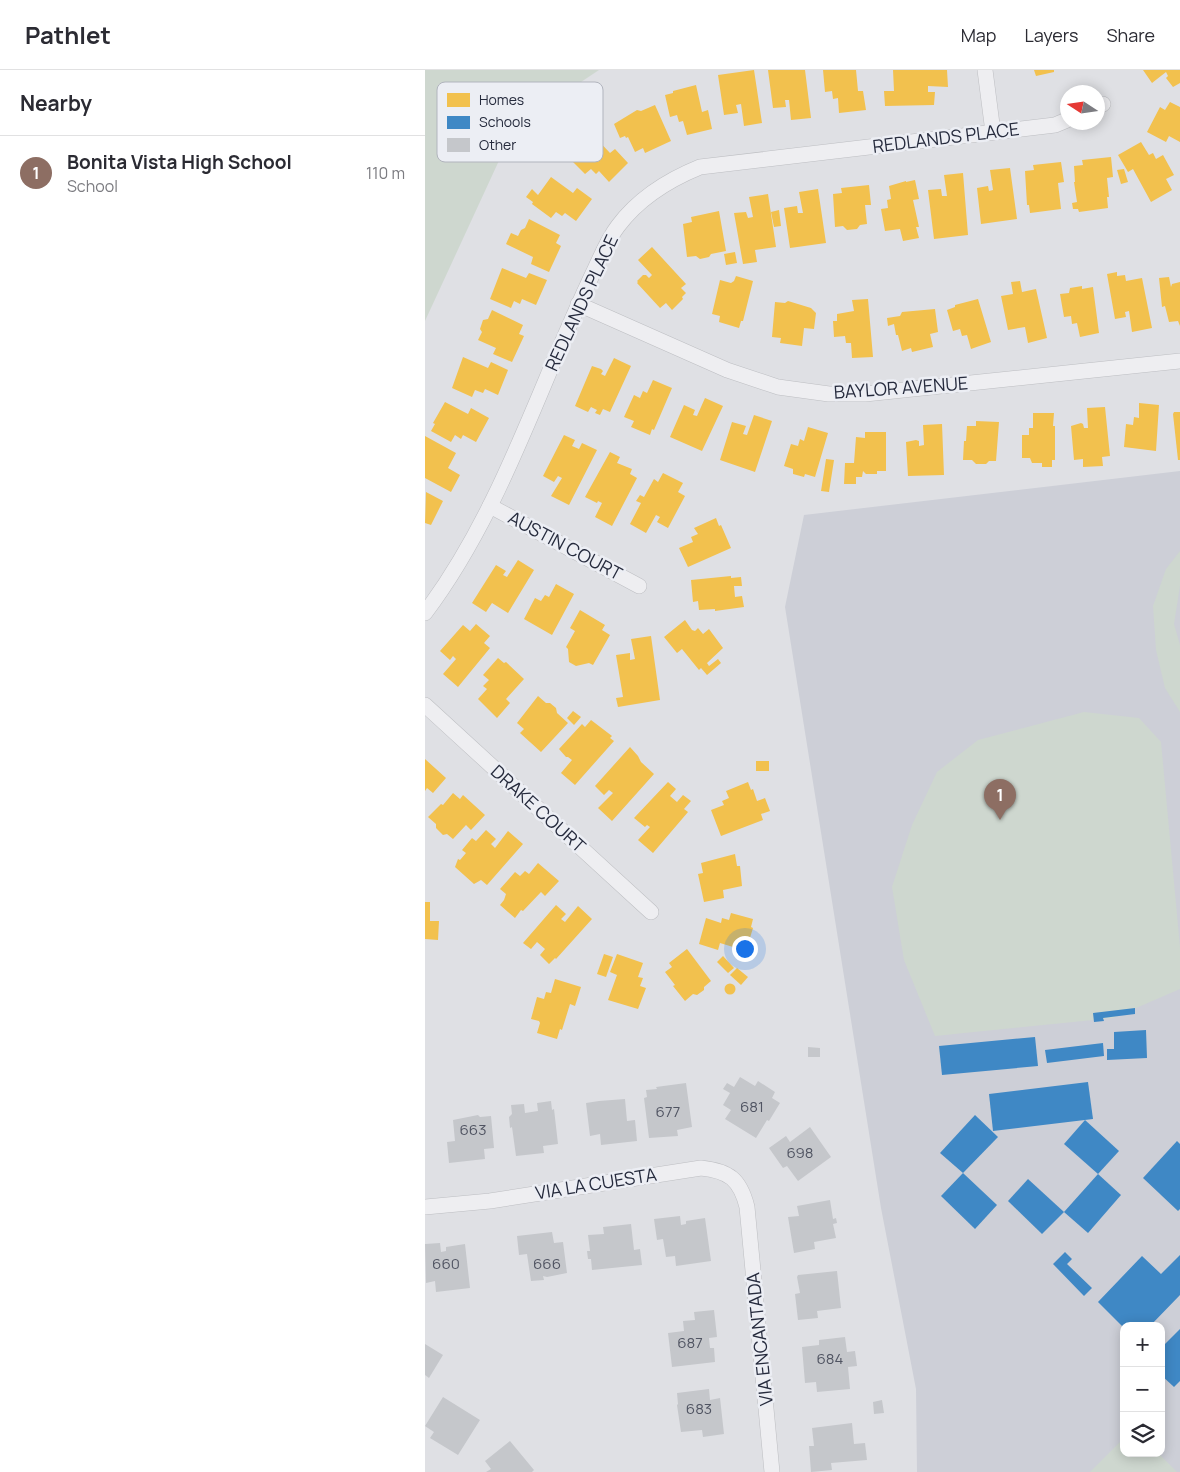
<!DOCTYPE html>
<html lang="en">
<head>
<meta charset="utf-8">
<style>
  :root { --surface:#fff; --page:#f7f7f7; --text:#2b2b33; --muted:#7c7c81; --line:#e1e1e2; --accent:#676a77 }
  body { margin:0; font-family:Manrope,sans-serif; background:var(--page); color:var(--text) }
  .controls { position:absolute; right:15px; bottom:15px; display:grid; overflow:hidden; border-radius:10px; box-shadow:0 2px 12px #0003 }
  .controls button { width:45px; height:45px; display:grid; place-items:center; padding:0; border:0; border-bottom:1px solid var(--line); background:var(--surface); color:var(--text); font:25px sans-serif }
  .compass { position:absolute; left:635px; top:15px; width:45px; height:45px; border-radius:50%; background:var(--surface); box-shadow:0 2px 12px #0003; rotate:282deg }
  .you { position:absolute; left:319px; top:878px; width:18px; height:18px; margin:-12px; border:4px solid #fff; border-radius:50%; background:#1a73e8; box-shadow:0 0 0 8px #1a73e833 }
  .badge { display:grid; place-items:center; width:32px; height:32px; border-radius:50%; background:var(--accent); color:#fff; font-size:16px; font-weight:700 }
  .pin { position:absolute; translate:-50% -41px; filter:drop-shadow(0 1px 2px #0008) }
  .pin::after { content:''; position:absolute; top:26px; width:18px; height:15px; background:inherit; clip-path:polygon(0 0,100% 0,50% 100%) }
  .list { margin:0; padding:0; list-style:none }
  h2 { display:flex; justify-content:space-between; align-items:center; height:65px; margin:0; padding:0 20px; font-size:21px }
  h2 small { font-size:16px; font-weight:400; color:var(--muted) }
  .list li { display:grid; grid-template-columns:32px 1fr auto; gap:15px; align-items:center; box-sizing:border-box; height:75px; padding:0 20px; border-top:1px solid var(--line) }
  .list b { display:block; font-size:19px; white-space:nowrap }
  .list p { margin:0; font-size:16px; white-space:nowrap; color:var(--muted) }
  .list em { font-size:16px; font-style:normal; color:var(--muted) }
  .icon { flex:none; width:28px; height:28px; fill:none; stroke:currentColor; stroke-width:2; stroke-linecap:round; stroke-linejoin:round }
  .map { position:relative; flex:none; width:755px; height:1402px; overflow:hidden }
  header { display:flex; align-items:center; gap:30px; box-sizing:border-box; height:70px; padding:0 25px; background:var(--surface); border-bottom:1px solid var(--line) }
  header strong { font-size:24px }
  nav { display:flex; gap:28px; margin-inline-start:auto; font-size:18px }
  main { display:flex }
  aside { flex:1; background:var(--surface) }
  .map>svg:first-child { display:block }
</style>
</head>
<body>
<header>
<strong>Pathlet</strong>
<nav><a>Map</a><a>Layers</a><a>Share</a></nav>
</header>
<main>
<aside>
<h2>Nearby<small></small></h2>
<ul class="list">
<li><span class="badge" style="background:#8d6e63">1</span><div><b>Bonita Vista High School</b><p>School</p></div><em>110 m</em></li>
</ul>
</aside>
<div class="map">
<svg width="755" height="1402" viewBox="0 0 755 1402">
  <rect width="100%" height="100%" fill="#dfe0e4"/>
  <!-- built -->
  <path fill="#cdcfd7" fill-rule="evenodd" d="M755 401V1402H492L491 1319 456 1138 360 537 379 445ZM699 1256H736V1383H699Z"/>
  <!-- green -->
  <g fill="#ced7cf">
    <polygon points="0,0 174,0 90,56 0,251"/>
    <polygon points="755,481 755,516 749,554 755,575 755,642 740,618 731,580 728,536 741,499"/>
    <polygon points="659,642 714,648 736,672 755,877 755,919 688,948 510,966 479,890 467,817 487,755 512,702 553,670"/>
    <polygon points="699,1368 699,1383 733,1383 752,1402 665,1402"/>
  </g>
  <!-- homes -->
  <g fill="#f2c14e">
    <polygon points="329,0 337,53 319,56 316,34 311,35 313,43 299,45 293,5"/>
    <polygon points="343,0 380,0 386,48 366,50 364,30 360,30 361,37 348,38"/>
    <polygon points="398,0 431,0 433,21 438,21 441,40 414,43 413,28 408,29 407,21 400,22"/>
    <polygon points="468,0 522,0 523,17 503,16 503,22 510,22 509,35 460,36 459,21 469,21"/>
    <polygon points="609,0 629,0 629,2 611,6"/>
    <polygon points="718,0 755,0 755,13 748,17 741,8 743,6 741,2 727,13"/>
    <polygon points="271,15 277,42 283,40 287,59 262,65 258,51 254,52 252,45 245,47 240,25 248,23 248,21"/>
    <polygon points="745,32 755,37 755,72 744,66 741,72 722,62 735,37 740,40"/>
    <polygon points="230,35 246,71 220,83 218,78 210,82 203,67 201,68 200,66 195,68 189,54 212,40 216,41"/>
    <polygon points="167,64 185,83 190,79 203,93 184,112 174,101 171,104 166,99 160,104 144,88 160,71 159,67 161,65 164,67"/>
    <polygon points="716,72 724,85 728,83 731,89 738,85 749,105 741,109 747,120 726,132 708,99 703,102 693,85"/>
    <polygon points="686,87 688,107 682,108 684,127 682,127 683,138 654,142 653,139 648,139 647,133 652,132 649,112 650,112 649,96 658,95 657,90"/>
    <polygon points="636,92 639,112 633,113 636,139 605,143 604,135 602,135 600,101 609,100 608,95"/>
    <polygon points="585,98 592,149 556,154 552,118 563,116 564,121 568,120 565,100"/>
    <polygon points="699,99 703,112 696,114 692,100"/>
    <polygon points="538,103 543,165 509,169 503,120 516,119 517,126 522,126 519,105"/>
    <polygon points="126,107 148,123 152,118 167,129 151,151 140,143 137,146 131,142 126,148 107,134 108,132 101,127 107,119 113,125"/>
    <polygon points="490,110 494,129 488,130 494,157 491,157 494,168 478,171 475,159 460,161 456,139 463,138 462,130 466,129 464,116 481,111 481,112"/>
    <polygon points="444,115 446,135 440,135 442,154 435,155 432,159 422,160 418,156 410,157 408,124 417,123 416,118"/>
    <polygon points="393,119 401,173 365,178 359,138 372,136 373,143 378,143 374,122"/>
    <polygon points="343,124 351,177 330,180 332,192 318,194 309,143 321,142 323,148 328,147 324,127"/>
    <polygon points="354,140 356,156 349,157 346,142"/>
    <polygon points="294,141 301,181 286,184 284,187 275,189 271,186 262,187 258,154 267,152 266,147"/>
    <polygon points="104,149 135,165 131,173 136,176 124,202 106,194 108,187 81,174 86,163 93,166 96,160 100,158"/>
    <polygon points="227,177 261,214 256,218 261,223 257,227 258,229 247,240 241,233 235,238 212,213 213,212 212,211 218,205 221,205 224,208 227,205 213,190"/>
    <polygon points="310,182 312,193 301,195 299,184"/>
    <polygon points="77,198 101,208 104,203 122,210 111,235 97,229 95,234 89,231 86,238 65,229"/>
    <polygon points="692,202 692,206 700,205 701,211 717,208 727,258 707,262 704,241 700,242 701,247 690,249 682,204"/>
    <polygon points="311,206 328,211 318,251 316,251 314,258 294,252 295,246 287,244 295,210 306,213 309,211"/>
    <polygon points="744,207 746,217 747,214 755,212 755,256 753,251 744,252 740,236 737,237 734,208"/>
    <polygon points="595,211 597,222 611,219 622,268 603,273 600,257 583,260 576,226 588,224 586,212"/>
    <polygon points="657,216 657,219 668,217 674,263 655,267 652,253 647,254 646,246 639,247 635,224 644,223 645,218"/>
    <polygon points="443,229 448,287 427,288 426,273 421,273 420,266 409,267 408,251 412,251 412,244 429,241 427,230"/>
    <polygon points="553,229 566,272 546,279 542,265 537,266 535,259 528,261 522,240 530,237 530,235"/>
    <polygon points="363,231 386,238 391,243 389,259 379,258 377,276 355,273 356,268 347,267 350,232 360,233"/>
    <polygon points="510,239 513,262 505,264 508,277 487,282 486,278 477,281 473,265 471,265 469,254 463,256 462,248 475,246 477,242"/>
    <polygon points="67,240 98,255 94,264 99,266 87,292 68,284 71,278 53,270 57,262 55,259 58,250 63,249"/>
    <polygon points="38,287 63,298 66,292 83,300 73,325 60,319 58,323 50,320 47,327 27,318"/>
    <polygon points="189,288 206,296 185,342 178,339 175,345 170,343 172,340 166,337 163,342 150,336 167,296 176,299 178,301 176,304 180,306"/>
    <polygon points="228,310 247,318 229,360 227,359 225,365 206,357 209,351 199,347 209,325 215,328 218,321 222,323"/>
    <polygon points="280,328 298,336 277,381 245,367 259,335 270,340 268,345 272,346"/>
    <polygon points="20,332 43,344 46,338 64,348 51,372 38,365 36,369 30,365 26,372 6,361 10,354 8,353"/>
    <polygon points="714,333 734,335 731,381 699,377 701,354 708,355 709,347 714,348"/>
    <polygon points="680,337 685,386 677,387 678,396 658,397 658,389 649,390 646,356 656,353 658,354 659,358 663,358 662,338"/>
    <polygon points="749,342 755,342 755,390 753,390 748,344"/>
    <polygon points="608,343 629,343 628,356 630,356 630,390 627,390 627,397 617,397 617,393 607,393 605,388 597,388 597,365 604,365 604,358 608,358"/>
    <polygon points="329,345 347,351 330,402 295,390 307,352 321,356 318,364 322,365"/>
    <polygon points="551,351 574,352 571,391 564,391 561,394 551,394 547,390 538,390 539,371 541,371 542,356 551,356"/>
    <polygon points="517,354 519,405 483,406 481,372 491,370 494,371 494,376 499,375 498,355"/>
    <polygon points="383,357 403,363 390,407 380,404 379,407 368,404 368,399 359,396 366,374 373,376 375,369 379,371"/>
    <polygon points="440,362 461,362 461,401 452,401 452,404 441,404 438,401 437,407 431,407 431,414 419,414 420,393 429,393 431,367 440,368"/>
    <polygon points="139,365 150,370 147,376 154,379 157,373 172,380 144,435 126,426 137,408 133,406 129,412 118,406"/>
    <polygon points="0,366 31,383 23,398 35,405 26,422 0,408"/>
    <polygon points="185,382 195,387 192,393 207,399 205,404 212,408 187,456 170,447 177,433 173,431 172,433 160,427"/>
    <polygon points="401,389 409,390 404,422 396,421"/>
    <polygon points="238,403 258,413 253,422 260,426 243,458 232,452 235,447 231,445 221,463 205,454 216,433 211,431 215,425 219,427 229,409 233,412"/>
    <polygon points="1,422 18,431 6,455 0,453"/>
    <polygon points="291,448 294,456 296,455 306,478 263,497 254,478 268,472 266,467 273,464 269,458"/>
    <polygon points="93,490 109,500 83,543 67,533 61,542 47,533 71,495 81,501 78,505 82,507"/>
    <polygon points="306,506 306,508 316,507 317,516 309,516 310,527 317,526 319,537 290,541 290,539 274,540 273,531 268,532 266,510"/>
    <polygon points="131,514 149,524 127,565 99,549 110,528 116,531 120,525 124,527"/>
    <polygon points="155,540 180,555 177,560 185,565 168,595 164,593 151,596 144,592 143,579 141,577 150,561 145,558"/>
    <polygon points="260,550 267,560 270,561 273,558 278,564 284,559 298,578 282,593 284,596 293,589 296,593 282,605 276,598 274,600 257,579 252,583 239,567"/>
    <polygon points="51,554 65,566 59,573 65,578 33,617 18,604 31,589 28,586 25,590 15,581 38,555 45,561"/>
    <polygon points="226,566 235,630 193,637 191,628 198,627 191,585 205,583 205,590 210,589 206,569"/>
    <polygon points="73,588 79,593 81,592 99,609 81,629 85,633 72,648 53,629 62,619 58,616 64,610 58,605"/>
    <polygon points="113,626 121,633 125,633 131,638 132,643 143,653 116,682 95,663 99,659 92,653"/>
    <polygon points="148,641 156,647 149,655 142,648"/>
    <polygon points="166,650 187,666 185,668 189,671 150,715 136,703 147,690 143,687 141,687 134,679 157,654 160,657"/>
    <polygon points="205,677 213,686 216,692 229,704 187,751 173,738 188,723 184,720 179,725 170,716"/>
    <polygon points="0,689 21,708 8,723 2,718 0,721"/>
    <rect x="331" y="691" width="13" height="10"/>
    <polygon points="243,712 251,719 245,726 252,732 258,725 266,731 259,739 263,742 228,783 213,770 225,757 222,755 220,757 209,748"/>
    <polygon points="323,712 326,720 328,719 332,731 340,728 345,741 336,744 338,750 296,766 286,740 299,735 297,731 304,728 301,721"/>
    <polygon points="28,723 35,729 38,725 60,745 46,760 41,755 28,769 22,764 18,765 11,758 11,754 3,747 16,734 18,735"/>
    <polygon points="61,760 71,769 66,774 70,778 83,761 98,774 62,815 56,810 49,814 30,797 33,789 35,790 41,783 37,780 47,768 51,771"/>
    <polygon points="310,784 312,796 315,796 317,816 298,820 299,828 279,832 273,804 278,803 276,793"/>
    <polygon points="113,793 134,811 120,826 116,822 98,841 96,840 90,848 75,835 79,830 81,824 75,819 90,802 95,806 100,801 104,804"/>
    <polygon points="0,832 5,832 5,851 14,851 13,870 0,869"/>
    <polygon points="131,835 141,844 136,849 140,852 153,836 167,849 131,889 130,888 124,894 115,885 120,879 112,872 106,879 98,873"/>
    <polygon points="306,843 328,849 326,857 328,858 321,881 295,873 293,880 274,874 281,848 296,853 297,848 304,850"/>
    <polygon points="262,879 286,911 279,917 279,920 272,925 268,924 260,931 248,916 250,915 240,902 247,897 244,893"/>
    <polygon points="179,884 188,887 181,907 172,904"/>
    <polygon points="192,884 218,893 213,907 218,908 215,916 221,918 213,939 183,930 192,905 185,902"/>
    <polygon points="298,886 309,898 303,903 292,892"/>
    <polygon points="312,898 323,907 316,915 305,905"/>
    <polygon points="130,909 156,917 150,936 145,934 137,960 135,959 132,969 112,963 115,953 114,951 106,949 112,927 119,929 121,922 126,923"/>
    <circle cx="305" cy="919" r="5.5"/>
  </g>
  <!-- schools -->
  <g fill="#3f88c5">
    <polygon points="710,938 710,944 678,948 679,951 669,952 668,943"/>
    <polygon points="721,960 722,988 682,990 682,979 689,979 689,962"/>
    <polygon points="610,967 613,996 517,1005 514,976"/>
    <polygon points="678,973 679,986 622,993 620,980"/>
    <polygon points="663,1012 668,1049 568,1061 564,1024"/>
    <polygon points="550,1045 573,1067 538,1103 515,1083"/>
    <polygon points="660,1050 694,1081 673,1104 639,1074"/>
    <polygon points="752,1071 755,1074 755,1139 753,1141 718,1108"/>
    <polygon points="538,1103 572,1135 550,1159 516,1126"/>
    <polygon points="673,1104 696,1125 663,1163 639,1142"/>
    <polygon points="603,1109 639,1142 617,1164 583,1131"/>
    <polygon points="640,1182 647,1189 642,1194 667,1218 659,1226 628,1194"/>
    <polygon points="755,1185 755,1225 725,1256 699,1256 699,1258 673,1232 717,1186 736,1204"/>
    <polygon points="755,1259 755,1311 749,1317 736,1305 736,1278"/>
  </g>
  <!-- building -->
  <g fill="#c5c7cb">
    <polygon points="383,977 395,978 395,987 383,987"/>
    <polygon points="315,1007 330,1016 333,1011 350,1022 347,1028 355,1033 344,1051 342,1050 331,1068 300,1049 306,1040 298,1035 305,1023 298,1019 302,1013 309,1017"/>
    <polygon points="261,1013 267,1057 252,1060 253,1066 224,1068 219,1028 222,1027 221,1020 232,1019 231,1017"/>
    <polygon points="200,1029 202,1051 210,1050 212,1071 176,1075 175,1064 165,1066 161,1033 174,1031"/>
    <polygon points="126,1031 127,1040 129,1039 133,1074 118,1076 119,1083 91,1086 87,1057 85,1058 84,1047 87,1044 86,1035 99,1034 100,1043 113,1041 112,1033"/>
    <polygon points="53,1045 55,1047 66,1046 69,1078 59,1079 60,1089 24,1093 22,1072 30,1071 28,1050"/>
    <polygon points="385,1057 406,1087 373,1111 362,1096 358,1098 344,1078 361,1066 365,1072"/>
    <polygon points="405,1130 408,1149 411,1148 412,1153 408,1154 411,1168 389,1172 390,1179 369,1183 363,1147 374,1146 372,1136"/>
    <polygon points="255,1146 256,1155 261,1154 261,1151 280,1148 286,1191 251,1196 250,1186 241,1187 238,1169 232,1170 229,1149"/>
    <polygon points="206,1154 209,1180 215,1179 217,1195 167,1200 166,1189 163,1189 162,1181 165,1181 163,1165 179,1164 178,1157"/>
    <polygon points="127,1162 129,1173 138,1172 142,1203 122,1207 118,1206 119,1210 106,1211 102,1184 94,1185 92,1166"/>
    <polygon points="15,1173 16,1182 21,1181 21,1177 40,1174 45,1218 11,1222 10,1211 1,1213 0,1174"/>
    <polygon points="412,1201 416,1238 392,1241 393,1248 373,1250 370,1224 375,1223 372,1207 373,1205"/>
    <polygon points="289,1240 292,1267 284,1268 285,1278 289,1278 290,1292 247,1297 243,1263 259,1261 258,1251 270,1250 269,1242"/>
    <polygon points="420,1267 422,1282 430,1281 432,1296 423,1297 425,1319 392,1322 391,1312 380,1313 377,1277 394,1275 394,1270"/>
    <polygon points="0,1274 18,1285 4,1308 0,1305"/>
    <polygon points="284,1319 285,1330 295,1328 299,1364 278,1367 277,1360 256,1362 252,1335 253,1334 252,1323"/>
    <polygon points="18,1327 55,1350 33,1385 5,1368 9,1362 0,1356"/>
    <polygon points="457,1330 459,1343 449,1344 448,1332"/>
    <polygon points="427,1353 429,1374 440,1373 442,1390 406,1393 407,1400 386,1402 384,1376 389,1376 387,1358"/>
    <polygon points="85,1371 109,1400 107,1402 61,1402 66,1399 60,1391"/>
  </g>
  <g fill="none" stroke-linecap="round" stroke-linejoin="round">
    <defs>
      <g id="minor">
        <polyline points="560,0 568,62"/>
        <polyline points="672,37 678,34"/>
        <polyline points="153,234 302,300 353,317 404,324 440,324 755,291"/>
        <polyline points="65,436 214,516"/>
        <path d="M0 543C58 466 94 374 131 286 144 257 156 228 170 199 177 184 183 169 193 156 214 128 243 110 275 97L630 55 642 50"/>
        <polyline points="0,635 226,842"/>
        <path d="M0 1137 65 1131 276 1098C304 1101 315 1109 322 1137L347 1402"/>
      </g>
    </defs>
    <!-- minor casing -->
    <use href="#minor" stroke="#bdbec2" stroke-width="16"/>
    <!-- minor -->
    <use href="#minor" stroke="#eeeef1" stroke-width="15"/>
  </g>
  <g text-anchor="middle" stroke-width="5" stroke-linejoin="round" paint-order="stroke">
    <!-- number labels -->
    <g font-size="15" fill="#505462">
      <text x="327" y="1042">681</text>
      <text x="243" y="1047">677</text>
      <text x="48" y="1065">663</text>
      <text x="375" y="1088">698</text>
      <text x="21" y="1199">660</text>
      <text x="122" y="1199">666</text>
      <text x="265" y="1278">687</text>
      <text x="405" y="1294">684</text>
      <text x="274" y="1344">683</text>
    </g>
    <!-- street labels -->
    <g font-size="18" fill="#262b3d" stroke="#eceef4">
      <text transform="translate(521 68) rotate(-7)" y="6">REDLANDS PLACE</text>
      <text transform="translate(157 233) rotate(-65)" y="6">REDLANDS PLACE</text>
      <text transform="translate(476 318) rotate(-4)" y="6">BAYLOR AVENUE</text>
      <text transform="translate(140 476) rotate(28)" y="6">AUSTIN COURT</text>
      <text transform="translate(113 739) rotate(42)" y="6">DRAKE COURT</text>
      <text transform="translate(171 1114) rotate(-9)" y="6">VIA LA CUESTA</text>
      <text transform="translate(335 1269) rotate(-96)" y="6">VIA ENCANTADA</text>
    </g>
  </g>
  <!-- legend -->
  <rect x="12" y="12" width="166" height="80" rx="8" fill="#eceef4" stroke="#b1b4bd" stroke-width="1"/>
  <rect x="22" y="23" width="23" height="14" fill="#f2c14e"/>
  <rect x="22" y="46" width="23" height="13" fill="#3f88c5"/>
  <rect x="22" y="68" width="23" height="14" fill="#c5c7cb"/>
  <g font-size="14" fill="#262b3d">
    <text x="54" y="35">Homes</text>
    <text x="54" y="57">Schools</text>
    <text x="54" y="80">Other</text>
  </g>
</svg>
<div class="controls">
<button>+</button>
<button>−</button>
<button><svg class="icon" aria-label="layers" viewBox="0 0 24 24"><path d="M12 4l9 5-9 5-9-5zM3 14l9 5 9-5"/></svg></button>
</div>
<svg class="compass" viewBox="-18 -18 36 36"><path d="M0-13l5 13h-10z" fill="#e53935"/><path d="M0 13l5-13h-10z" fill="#7c7c81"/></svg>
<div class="you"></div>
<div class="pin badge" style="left:575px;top:750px;background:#8d6e63">1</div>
</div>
</main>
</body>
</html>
